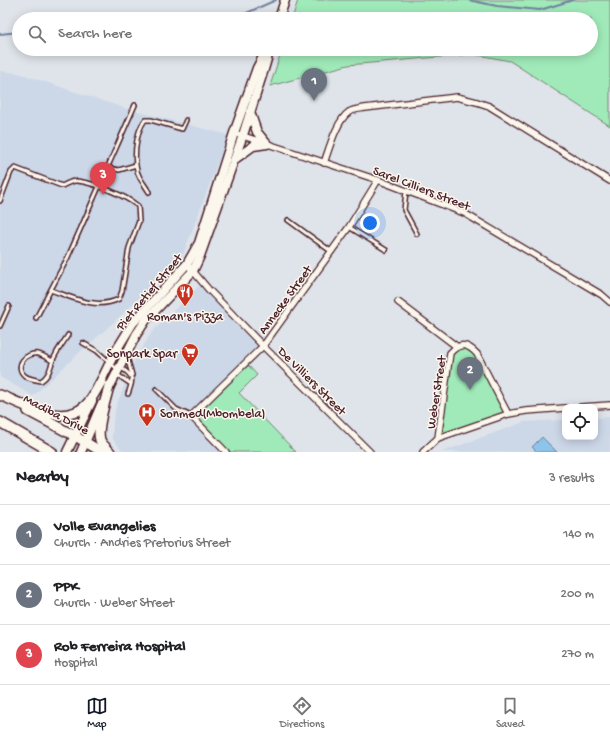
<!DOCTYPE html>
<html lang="en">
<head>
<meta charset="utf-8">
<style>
  :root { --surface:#fff; --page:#f6f6f6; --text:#202124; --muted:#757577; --line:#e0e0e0; --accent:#111827 }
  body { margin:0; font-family:"Gochi Hand",sans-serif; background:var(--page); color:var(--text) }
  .controls { position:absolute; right:12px; bottom:12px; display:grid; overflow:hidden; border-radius:8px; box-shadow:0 2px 10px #0003 }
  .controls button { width:36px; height:36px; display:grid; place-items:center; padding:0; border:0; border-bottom:1px solid var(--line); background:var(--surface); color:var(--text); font:20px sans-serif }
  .you { position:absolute; left:370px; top:223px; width:14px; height:14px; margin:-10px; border:3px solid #fff; border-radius:50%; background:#1a73e8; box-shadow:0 0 0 6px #1a73e833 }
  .badge { display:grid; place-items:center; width:26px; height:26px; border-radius:50%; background:var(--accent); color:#fff; font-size:13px; font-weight:700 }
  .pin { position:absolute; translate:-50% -33px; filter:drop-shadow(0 1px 2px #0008) }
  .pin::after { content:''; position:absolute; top:21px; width:14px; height:12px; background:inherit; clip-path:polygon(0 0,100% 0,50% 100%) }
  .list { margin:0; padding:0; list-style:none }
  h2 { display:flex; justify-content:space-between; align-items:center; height:52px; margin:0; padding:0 16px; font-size:17px }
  h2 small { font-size:13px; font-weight:400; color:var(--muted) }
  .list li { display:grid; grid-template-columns:26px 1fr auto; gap:12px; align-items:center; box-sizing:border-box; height:60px; padding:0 16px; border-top:1px solid var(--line) }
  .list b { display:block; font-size:15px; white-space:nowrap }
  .list p { margin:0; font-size:13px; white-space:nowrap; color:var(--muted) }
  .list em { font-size:13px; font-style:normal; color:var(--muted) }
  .icon { flex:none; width:22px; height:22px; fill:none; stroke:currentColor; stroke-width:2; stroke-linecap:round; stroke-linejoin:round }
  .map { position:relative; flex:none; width:610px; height:452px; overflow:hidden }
  .search { position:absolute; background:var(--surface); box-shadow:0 2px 10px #0003; left:12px; right:12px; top:12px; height:44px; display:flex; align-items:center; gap:10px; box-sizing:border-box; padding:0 14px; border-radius:22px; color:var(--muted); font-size:15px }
  .sheet { height:232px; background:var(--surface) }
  nav { display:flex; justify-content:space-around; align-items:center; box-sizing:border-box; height:56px; border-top:1px solid var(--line); background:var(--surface); font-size:11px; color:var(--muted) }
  nav a { display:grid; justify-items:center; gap:2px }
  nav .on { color:var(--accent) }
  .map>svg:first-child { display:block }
</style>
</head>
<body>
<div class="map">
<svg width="610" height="452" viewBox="0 0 610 452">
  <rect width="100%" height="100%" fill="#dfe4ea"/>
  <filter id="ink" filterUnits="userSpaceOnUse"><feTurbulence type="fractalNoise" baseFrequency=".025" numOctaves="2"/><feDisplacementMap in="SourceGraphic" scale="8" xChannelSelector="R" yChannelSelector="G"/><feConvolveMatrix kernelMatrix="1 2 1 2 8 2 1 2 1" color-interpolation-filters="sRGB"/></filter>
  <g filter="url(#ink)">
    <!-- built -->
    <g fill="#ccd7e8">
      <polygon points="0,71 18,73 127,109 228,135 183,255 130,307 104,331 80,352 33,396 0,377"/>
      <polygon points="199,286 257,346 243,360 257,375 239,393 296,452 126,452 121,449 112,438 113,423 116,406 136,358 152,332"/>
      <polygon points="610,417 610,452 442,452 524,422 565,420 565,437 595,437 595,418"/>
    </g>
    <!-- green -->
    <g fill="#a0eab9" stroke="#758472">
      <polygon points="298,0 610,0 610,126 510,61 473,54 348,65 270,86 282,49 591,49 591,19 292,19"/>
      <polygon points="457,347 470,347 508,414 438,438 450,353"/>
      <polygon points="248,365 257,375 239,393 296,452 230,452 195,416"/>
    </g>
    <!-- water -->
    <polygon fill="#8cc4ea" stroke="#72829e" points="542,437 557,452 537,452 532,447"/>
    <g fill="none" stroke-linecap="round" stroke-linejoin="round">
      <!-- stream -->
      <g stroke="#72829e" stroke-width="2">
        <polyline points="468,0 497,6 540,10 573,0"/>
        <polyline points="158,19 163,19"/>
        <polyline points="233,19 276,0"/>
        <polyline points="0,34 19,32"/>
      </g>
      <defs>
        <g id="lane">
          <polyline points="108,168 119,170 136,165"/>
          <polyline points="406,191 404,210 417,234"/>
          <path d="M149 192C146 187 143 183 140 178 132 164 135 133 145 120H151L182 129 186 120"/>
          <path d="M0 201 11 172 15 168 62 186C67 184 71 180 77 181 95 183 124 195 138 206L139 221 129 248 122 291 119 299C96 310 73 298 51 290"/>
          <polyline points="288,220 332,252"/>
          <polyline points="349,227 386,250"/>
          <polyline points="36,318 68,257 135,105"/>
          <polyline points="0,326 9,306"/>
          <polyline points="83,343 97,351 117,369"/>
          <polyline points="127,357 132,375"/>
          <path d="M53 361C48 359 43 355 38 354 26 352 13 366 25 376 29 379 36 380 41 381 52 374 49 365 56 354 59 348 64 342 68 335"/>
          <path d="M121 368C135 376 133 381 128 394"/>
          <polyline points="116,374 131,384"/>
          <polyline points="156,389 176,409 191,416"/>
        </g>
        <g id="street">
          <polyline points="234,133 378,180 464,213 602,295 610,302"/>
          <path d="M324 163C329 149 337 120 349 112 354 109 360 109 365 108L457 97 477 102 489 106 610 181"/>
          <polyline points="187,264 209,290 263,346 370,452"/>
          <polyline points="398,302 456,346"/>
          <polyline points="581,407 610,405"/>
          <path d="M438 438 450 353C460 342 468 344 477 354L508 414"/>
          <polyline points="226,452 191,416 263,346 349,227 378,180"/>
          <polyline points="423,452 438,438 508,414 526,411 565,408"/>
        </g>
        <g id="secondary">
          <polyline points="279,19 285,0"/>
          <polyline points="250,112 257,132 266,143"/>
          <polyline points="235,159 253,146 267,144"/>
          <polyline points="99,385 114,354 133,323 187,264 199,243 234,133 257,68 267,49"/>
          <polyline points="107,392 136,335 146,320 193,271 200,256 243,135 265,66 269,52"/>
          <polyline points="67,452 92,401"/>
          <polyline points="81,452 101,405"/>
        </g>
        <g id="primary">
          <path d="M109 386C106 400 96 427 100 440 102 445 107 448 110 452"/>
          <path d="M0 395C25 405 62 427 85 406 92 400 97 388 102 380"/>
          <polyline points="28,411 75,436 102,452"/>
          <polyline points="0,422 52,452"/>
        </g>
      </defs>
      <!-- lane casing -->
      <use href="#lane" stroke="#4a1f2b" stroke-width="6"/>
      <!-- street casing -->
      <use href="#street" stroke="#4a1f2b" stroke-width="8"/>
      <!-- secondary casing -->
      <use href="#secondary" stroke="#4a1f2b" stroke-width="11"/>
      <!-- primary casing -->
      <use href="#primary" stroke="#4a1f2b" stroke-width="12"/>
      <!-- lane -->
      <use href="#lane" stroke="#fbf7ec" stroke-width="3"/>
      <!-- street -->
      <use href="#street" stroke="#fbf7ec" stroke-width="5.5"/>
      <!-- secondary -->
      <use href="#secondary" stroke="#fbf7ec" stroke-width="8"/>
      <!-- primary -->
      <use href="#primary" stroke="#fbf7ec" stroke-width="9"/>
    </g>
  </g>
  <!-- icons -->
  <defs>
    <symbol id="restaurant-pin" viewBox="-11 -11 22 30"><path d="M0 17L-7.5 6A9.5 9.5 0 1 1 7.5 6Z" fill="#c8321e" stroke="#fbf7ec"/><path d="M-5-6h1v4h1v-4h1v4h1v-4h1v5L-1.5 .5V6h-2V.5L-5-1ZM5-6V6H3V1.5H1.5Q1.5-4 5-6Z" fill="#fff"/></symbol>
    <symbol id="supermarket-pin" viewBox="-11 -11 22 30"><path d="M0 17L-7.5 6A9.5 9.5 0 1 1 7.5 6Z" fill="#c8321e" stroke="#fbf7ec"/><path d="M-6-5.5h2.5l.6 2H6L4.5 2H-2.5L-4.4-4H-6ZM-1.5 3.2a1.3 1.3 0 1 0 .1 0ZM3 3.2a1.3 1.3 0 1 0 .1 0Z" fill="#fff"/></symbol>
    <symbol id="hospital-pin" viewBox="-11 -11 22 30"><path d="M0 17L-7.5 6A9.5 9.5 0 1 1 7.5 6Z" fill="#c8321e" stroke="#fbf7ec"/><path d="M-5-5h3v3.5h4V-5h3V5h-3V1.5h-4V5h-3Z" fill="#fff"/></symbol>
  </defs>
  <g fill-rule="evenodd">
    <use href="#restaurant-pin" x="175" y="282" width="20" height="27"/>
    <use href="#supermarket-pin" x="180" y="342" width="20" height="27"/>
    <use href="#hospital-pin" x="137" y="402" width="20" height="27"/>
  </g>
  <g text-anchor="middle" stroke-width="3" stroke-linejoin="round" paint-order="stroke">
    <!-- street labels -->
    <g font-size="13" fill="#4a1f2b" stroke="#fbf7ec">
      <text transform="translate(422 187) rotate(21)" y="5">Sarel Cilliers Street</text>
      <text transform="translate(148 291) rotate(-50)" y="5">Piet Retief Street</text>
      <text transform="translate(284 299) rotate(-54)" y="5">Annecke Street</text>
      <text transform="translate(313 380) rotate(45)" y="5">De Villiers Street</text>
      <text transform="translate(435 392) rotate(-81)" y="5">Weber Street</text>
      <text transform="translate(57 413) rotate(28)" y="5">Madiba Drive</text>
    </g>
    <!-- poi labels -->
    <g font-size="13" fill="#4a1f2b" stroke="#fbf7ec">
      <text x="185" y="320">Roman's Pizza</text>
      <text x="177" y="357" text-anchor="end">Sonpark Spar</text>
      <text x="160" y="417" text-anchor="start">Sonmed(Mbombela)</text>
    </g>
  </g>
</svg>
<div class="controls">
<button><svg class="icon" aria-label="locate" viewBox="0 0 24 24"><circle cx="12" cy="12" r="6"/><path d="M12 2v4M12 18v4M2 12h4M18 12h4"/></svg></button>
</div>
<div class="you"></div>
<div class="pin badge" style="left:314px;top:101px;background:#6b7280">1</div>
<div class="pin badge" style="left:470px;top:390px;background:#6b7280">2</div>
<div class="pin badge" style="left:103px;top:195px;background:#e0444e">3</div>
<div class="search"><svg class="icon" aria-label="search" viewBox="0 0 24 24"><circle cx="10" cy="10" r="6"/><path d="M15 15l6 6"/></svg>Search here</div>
</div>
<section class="sheet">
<h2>Nearby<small>3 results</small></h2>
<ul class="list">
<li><span class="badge" style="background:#6b7280">1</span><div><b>Volle Evangelies</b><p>Church · Andries Pretorius Street</p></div><em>140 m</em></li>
<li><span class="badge" style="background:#6b7280">2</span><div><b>PPK</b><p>Church · Weber Street</p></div><em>200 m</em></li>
<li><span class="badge" style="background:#e0444e">3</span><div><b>Rob Ferreira Hospital</b><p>Hospital</p></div><em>270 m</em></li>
</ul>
</section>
<nav>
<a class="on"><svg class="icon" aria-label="map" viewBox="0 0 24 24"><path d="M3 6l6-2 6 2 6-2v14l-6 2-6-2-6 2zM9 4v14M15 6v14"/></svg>Map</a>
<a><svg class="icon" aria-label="directions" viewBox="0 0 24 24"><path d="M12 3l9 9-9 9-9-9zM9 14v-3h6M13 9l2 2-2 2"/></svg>Directions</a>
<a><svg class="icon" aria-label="saved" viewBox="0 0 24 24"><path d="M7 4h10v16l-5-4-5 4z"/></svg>Saved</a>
</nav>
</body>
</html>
